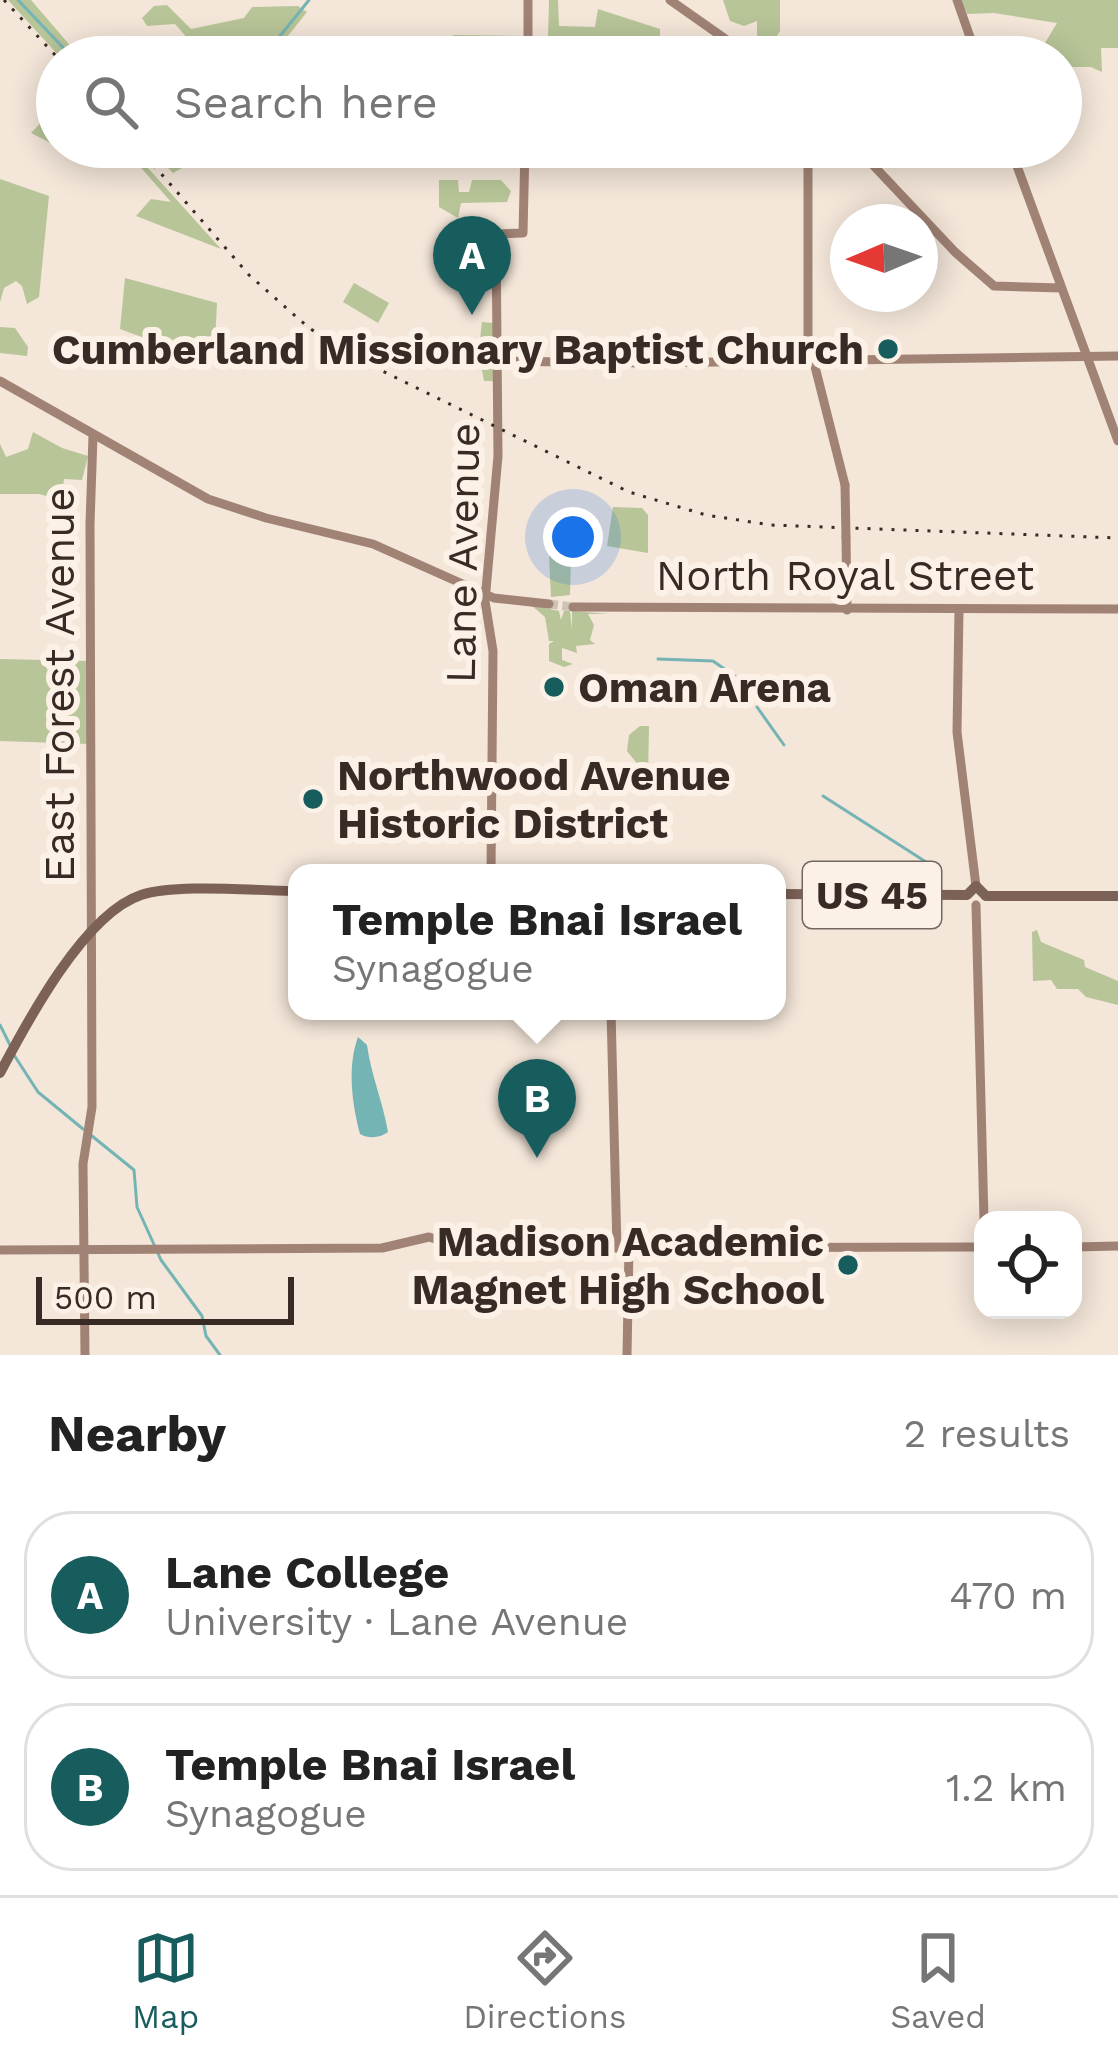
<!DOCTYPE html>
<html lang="en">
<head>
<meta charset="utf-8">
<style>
  :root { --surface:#fff; --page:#f2f2f2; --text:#222; --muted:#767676; --line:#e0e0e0; --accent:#185d5e }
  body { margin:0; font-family:"Work Sans",sans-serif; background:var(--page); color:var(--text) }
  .controls { position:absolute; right:36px; bottom:36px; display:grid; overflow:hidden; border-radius:24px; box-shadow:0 6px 30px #0003 }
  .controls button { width:108px; height:108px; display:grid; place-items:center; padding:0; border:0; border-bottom:3px solid var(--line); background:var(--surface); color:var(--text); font:60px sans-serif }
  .compass { position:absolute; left:830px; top:204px; width:108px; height:108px; border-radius:50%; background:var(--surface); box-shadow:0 6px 30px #0003; rotate:268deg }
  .scale { position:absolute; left:36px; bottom:30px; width:258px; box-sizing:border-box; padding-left:12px; border:6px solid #382b26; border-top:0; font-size:33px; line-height:42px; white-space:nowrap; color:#382b26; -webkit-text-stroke:9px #fbf1e6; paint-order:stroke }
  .you { position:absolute; left:573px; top:537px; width:42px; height:42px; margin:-30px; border:9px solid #fff; border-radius:50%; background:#1a73e8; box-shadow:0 0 0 18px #1a73e833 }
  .badge { display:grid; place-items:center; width:78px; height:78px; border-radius:50%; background:var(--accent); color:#fff; font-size:39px; font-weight:700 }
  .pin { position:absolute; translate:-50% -99px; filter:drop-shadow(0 3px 6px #0008) }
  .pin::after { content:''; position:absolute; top:63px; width:42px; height:36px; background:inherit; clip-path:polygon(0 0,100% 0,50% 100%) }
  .popup { position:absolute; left:288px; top:864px; width:498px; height:156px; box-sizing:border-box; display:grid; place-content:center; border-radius:24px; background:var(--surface); filter:drop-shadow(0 3px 9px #0005); font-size:39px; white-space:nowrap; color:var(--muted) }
  .popup b { font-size:45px; color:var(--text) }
  .popup::after { content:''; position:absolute; left:50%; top:100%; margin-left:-24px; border:24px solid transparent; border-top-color:var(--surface) }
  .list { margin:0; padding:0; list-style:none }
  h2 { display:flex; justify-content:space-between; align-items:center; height:156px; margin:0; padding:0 48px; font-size:51px }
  h2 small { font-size:39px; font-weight:400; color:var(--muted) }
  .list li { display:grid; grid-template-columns:78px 1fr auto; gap:36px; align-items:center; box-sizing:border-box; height:168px; margin:0 24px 24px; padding:0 24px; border:3px solid var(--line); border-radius:48px }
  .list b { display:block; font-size:45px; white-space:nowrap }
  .list p { margin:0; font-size:39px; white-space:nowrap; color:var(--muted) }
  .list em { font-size:39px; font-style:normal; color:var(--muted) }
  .icon { flex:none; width:66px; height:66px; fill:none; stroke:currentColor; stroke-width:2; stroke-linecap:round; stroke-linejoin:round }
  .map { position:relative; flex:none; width:1118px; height:1355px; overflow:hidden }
  .search { position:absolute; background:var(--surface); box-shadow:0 6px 30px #0003; left:36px; right:36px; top:36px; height:132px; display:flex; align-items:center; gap:30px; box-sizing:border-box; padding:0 42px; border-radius:66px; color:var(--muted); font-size:45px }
  .sheet { height:540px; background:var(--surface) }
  nav { display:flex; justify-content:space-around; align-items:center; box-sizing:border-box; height:168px; border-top:3px solid var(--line); background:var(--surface); font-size:33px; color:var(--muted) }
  nav a { display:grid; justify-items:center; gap:6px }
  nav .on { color:var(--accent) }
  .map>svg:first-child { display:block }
</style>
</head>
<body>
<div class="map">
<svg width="1118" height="1355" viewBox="0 0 1118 1355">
  <rect width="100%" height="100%" fill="#f4e6d9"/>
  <!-- green -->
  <g fill="#b8c598">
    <polygon points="8,0 31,0 80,57 60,57"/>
    <polygon points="549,0 558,0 559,26 595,27 598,9 660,29 660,36 548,38"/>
    <polygon points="723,0 780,0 780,31 769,49 757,45 757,21 744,26 730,21"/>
    <polygon points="961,0 1118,0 1118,48 1101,48 1102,72 1091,67 1061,67 1061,57 1020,57 1030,43 1045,43 1057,23 994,13 967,14"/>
    <polygon points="167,5 191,29 244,18 252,7 298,6 307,12 271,57 204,57 175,24 147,26 142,18 154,6"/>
    <polygon points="453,35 523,36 523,47 453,44"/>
    <polygon points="57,106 57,147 78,147 72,154 31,133"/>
    <polygon points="123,147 129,147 221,249 136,216 151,199 171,202"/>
    <polygon points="148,147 220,147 173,173"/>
    <polygon points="0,179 49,196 39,297 27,304 22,286 16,281 4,288 0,302"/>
    <polygon points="439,180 458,180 459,192 469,192 472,180 501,180 511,191 507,202 461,203 458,218 439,207"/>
    <polygon points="125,278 217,303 214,364 120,329"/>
    <polygon points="354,283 389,303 378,323 343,302"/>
    <polygon points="482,322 493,323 493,381 484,381 480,359 472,357 479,348"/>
    <polygon points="0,327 15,328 28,347 27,356 0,353"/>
    <polygon points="33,432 62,448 88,456 82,480 64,479 61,500 39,494 0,494 0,444 6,457 28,449"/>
    <polygon points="613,507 642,508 648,515 648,553 607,546"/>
    <polygon points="549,556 571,557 570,595 551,597"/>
    <polygon points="531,605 559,611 561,620 564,611 570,611 572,630 572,611 609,614 588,614 594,625 590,640 595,644 576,646 577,653 562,648 562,660 573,664 564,667 549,661 549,644 554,641 549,641 545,617"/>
    <polygon points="0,659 88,661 88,744 0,741"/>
    <polygon points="640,726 649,726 648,777 627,751 629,735"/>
    <polygon points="1037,930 1041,942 1084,960 1085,967 1118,981 1118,1005 1086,997 1078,989 1057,989 1051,980 1033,981 1032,932"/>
  </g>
  <!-- water -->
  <path fill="#75b4b4" d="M358 1037 367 1045C371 1075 383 1102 388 1132 380 1138 369 1139 360 1134 352 1103 347 1067 358 1037Z"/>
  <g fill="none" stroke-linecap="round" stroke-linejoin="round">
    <!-- stream -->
    <g stroke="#75b4b4" stroke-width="3">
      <polyline points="18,0 72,57"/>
      <polyline points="263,57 309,0"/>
      <polyline points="161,147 176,157 207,147"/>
      <polyline points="658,659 713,661 739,679"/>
      <polyline points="757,707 784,745"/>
      <polyline points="823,796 937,869"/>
      <polyline points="0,1025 10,1045"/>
      <polyline points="14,1055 38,1092 83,1129"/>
      <polyline points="92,1136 134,1170 137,1207 161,1260 202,1316 206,1336 220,1355"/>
    </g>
    <!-- secondary-tunnel -->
    <polyline stroke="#cec1b5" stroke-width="9" stroke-dasharray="9 4.5" stroke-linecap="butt" points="549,604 573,607"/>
    <!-- secondary -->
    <g stroke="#a18375" stroke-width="9">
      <polyline points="670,0 751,57"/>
      <polyline points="957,0 977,57"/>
      <polyline points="528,57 528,0"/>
      <polyline points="808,147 808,339 845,485"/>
      <polyline points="856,147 955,252 994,286 1061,288"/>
      <polyline points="1010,147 1118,441"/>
      <polyline points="497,361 650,363 1118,356"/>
      <polyline points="0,381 208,499 266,518 373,544 494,598 549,604"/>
      <polyline points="846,537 847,610"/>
      <polyline points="573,607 1118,609"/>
      <polyline points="959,610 957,732 976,886"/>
      <polyline points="491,873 493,651 485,601 498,456 496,234 523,233 525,147"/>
      <polyline points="976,905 984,1220"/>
      <polyline points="611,1011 617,1248"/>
      <polyline points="1073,1247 1118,1246"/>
      <polyline points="0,1250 382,1248 429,1237 463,1248 983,1247"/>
      <polyline points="85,1355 83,1164 92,1107 90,524 93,436"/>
      <polyline points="627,1355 629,1248"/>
    </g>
    <!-- primary -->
    <g stroke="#7c6156" stroke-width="10">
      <polyline points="777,894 967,895 976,886 986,896"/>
      <polyline points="986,896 1118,896"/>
      <path d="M0 1073C27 1022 84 914 141 895 176 883 257 891 297 891"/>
    </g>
    <!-- rail -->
    <g stroke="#382b26" stroke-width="3" stroke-dasharray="3 9" stroke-linecap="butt">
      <polyline points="4,0 57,57"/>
      <polyline points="138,147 249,275 309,328 366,363 629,492 706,515 771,525 1118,538"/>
    </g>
    <!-- secondary-bridge -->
    <polyline stroke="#a18375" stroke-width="9" points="845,485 846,537"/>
  </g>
  <!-- markers -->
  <g fill="#185d5e" stroke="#fbf1e6" stroke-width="4.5">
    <circle cx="888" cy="349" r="12"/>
    <circle cx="554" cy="687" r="12"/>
    <circle cx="313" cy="799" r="12"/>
    <circle cx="848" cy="1265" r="12"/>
  </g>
  <g text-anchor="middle" stroke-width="12" stroke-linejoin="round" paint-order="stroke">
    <!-- shield labels -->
    <rect fill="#fbf1e6" stroke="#726660" stroke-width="3" x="803" y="862" width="138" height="66" rx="9"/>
    <g font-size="39" font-weight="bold" fill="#382b26">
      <text x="872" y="909">US 45</text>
    </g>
    <!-- poi labels -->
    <g font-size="42" font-weight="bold" fill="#382b26" stroke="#fbf1e6" text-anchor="end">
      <text x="864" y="364">Cumberland Missionary Baptist Church</text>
      <text x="578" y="702" text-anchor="start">Oman Arena</text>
      <text x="337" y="790" text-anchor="start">Northwood Avenue<tspan x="337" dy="48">Historic District</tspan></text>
      <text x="824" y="1256">Madison Academic<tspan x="824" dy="48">Magnet High School</tspan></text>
    </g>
    <!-- street labels -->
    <g font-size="42" fill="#382b26" stroke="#fbf1e6">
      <text transform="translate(462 553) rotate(-89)" y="15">Lane Avenue</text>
      <text x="845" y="590">North Royal Street</text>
      <text transform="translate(59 685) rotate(-90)" y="15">East Forest Avenue</text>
    </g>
  </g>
</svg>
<div class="controls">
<button><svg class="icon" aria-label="locate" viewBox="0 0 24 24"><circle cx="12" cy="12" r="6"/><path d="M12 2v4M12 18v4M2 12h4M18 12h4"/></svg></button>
</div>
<svg class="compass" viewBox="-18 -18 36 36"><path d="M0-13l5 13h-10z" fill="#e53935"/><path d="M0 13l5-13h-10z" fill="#767676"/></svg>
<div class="scale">500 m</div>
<div class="you"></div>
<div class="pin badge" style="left:472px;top:315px">A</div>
<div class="pin badge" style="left:537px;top:1158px">B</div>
<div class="popup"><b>Temple Bnai Israel</b>Synagogue</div>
<div class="search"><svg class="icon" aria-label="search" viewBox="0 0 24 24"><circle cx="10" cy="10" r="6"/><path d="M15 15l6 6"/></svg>Search here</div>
</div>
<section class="sheet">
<h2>Nearby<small>2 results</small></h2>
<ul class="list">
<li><span class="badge">A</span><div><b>Lane College</b><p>University · Lane Avenue</p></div><em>470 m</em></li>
<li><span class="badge">B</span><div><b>Temple Bnai Israel</b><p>Synagogue</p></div><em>1.2 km</em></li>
</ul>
</section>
<nav>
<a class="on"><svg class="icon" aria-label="map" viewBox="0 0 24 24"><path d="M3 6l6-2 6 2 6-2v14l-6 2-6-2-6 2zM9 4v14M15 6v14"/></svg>Map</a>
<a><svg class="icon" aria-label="directions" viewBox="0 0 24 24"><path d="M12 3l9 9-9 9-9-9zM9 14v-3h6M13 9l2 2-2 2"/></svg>Directions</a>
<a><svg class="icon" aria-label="saved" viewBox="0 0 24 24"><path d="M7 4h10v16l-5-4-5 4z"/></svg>Saved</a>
</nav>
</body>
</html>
